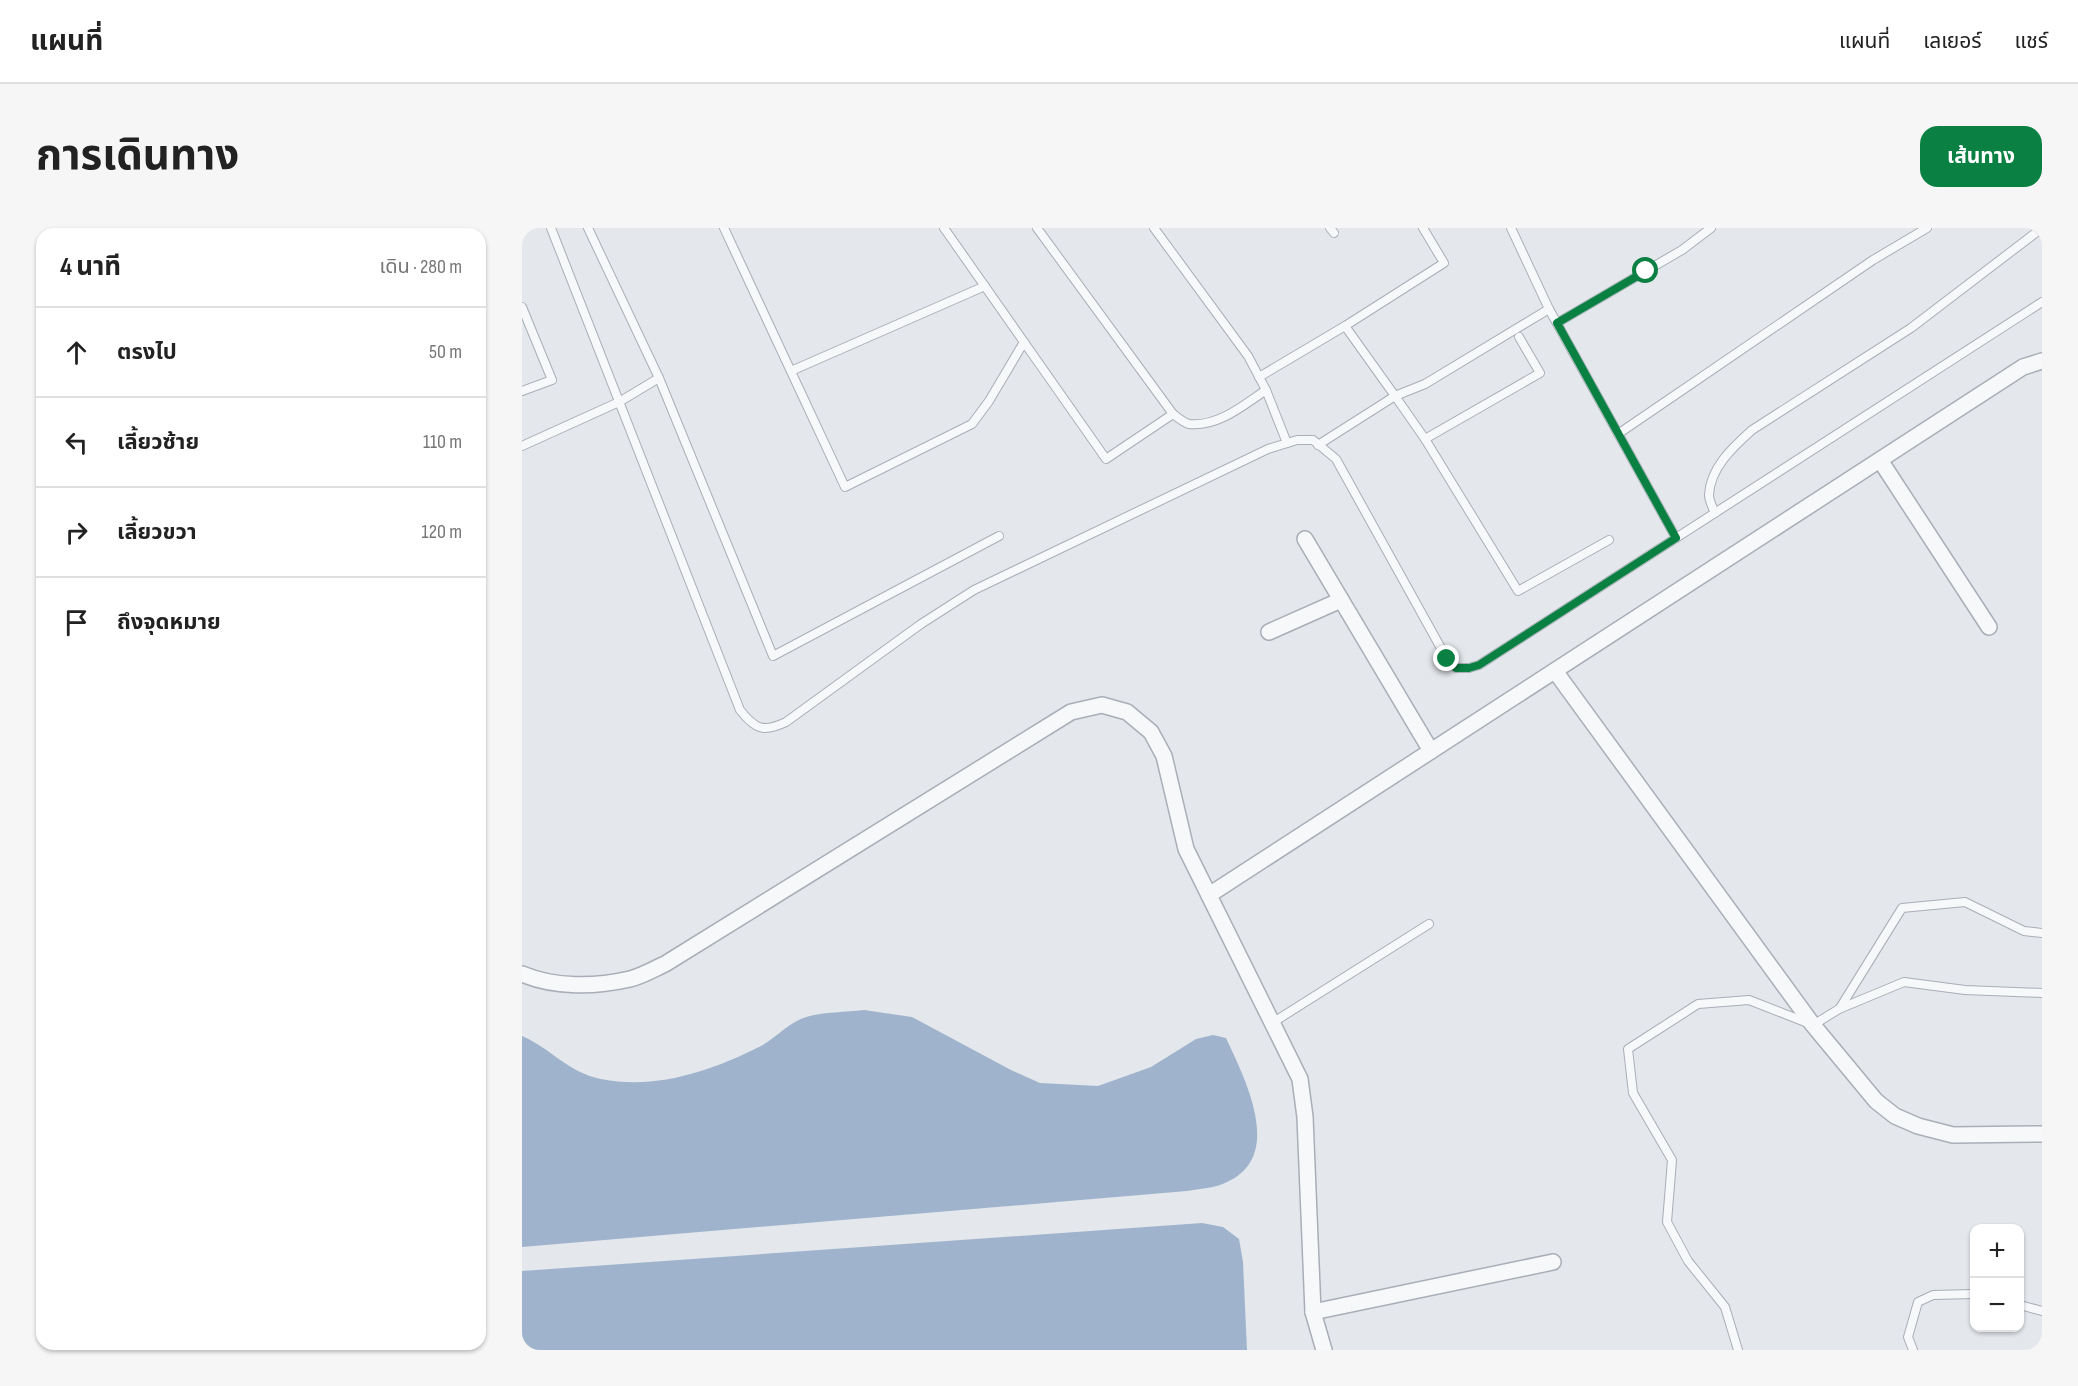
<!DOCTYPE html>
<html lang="th">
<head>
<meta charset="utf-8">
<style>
  :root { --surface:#fff; --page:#f6f6f6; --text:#222; --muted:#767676; --line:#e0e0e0; --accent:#0b8043 }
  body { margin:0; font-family:"Sofia Sans Condensed","Noto Sans Thai",sans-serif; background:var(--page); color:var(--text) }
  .controls { position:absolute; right:18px; bottom:18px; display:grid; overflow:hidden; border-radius:12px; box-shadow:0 2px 4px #0004 }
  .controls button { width:54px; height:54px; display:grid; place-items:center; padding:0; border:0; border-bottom:2px solid var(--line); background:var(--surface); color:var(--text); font:30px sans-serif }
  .stop { position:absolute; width:18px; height:18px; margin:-14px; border:4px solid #0b8043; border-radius:50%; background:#fff }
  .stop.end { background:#0b8043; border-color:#fff; box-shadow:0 2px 6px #0008 }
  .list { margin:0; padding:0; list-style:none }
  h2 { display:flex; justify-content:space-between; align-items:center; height:78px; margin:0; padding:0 24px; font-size:26px }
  h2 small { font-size:20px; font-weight:400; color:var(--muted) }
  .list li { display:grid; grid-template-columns:39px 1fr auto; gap:18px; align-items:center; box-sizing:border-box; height:90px; padding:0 24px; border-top:2px solid var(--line) }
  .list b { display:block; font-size:22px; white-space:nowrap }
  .list em { font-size:20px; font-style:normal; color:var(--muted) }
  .icon { flex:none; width:33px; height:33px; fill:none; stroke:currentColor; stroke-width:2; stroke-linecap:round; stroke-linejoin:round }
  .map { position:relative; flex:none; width:1520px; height:1122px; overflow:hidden; border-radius:18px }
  header { display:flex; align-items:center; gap:36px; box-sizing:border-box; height:84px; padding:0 30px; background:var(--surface); border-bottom:2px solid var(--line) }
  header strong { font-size:28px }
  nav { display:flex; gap:33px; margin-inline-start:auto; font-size:21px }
  .intro { display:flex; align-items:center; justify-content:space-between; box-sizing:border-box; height:144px; padding:0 36px }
  h1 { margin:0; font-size:42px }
  .button { padding:15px 27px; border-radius:18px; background:var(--accent); color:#fff; font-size:21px; font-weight:700 }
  main { display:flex; gap:36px; padding:0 36px }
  aside { flex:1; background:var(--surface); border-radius:18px; box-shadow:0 2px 4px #0004 }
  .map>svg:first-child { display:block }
</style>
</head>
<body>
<header>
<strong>แผนที่</strong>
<nav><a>แผนที่</a><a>เลเยอร์</a><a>แชร์</a></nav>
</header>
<div class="intro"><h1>การเดินทาง</h1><a class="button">เส้นทาง</a></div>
<main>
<aside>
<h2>4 นาที<small>เดิน · 280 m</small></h2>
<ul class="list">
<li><svg class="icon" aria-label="ahead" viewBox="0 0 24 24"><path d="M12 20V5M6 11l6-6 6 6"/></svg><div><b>ตรงไป</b></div><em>50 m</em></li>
<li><svg class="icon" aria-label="left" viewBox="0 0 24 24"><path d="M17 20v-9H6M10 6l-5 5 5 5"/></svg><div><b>เลี้ยวซ้าย</b></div><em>110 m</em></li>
<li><svg class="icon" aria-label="right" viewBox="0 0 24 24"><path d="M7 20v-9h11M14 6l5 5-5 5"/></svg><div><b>เลี้ยวขวา</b></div><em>120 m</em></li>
<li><svg class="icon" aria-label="arrive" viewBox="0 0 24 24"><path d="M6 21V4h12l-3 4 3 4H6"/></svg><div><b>ถึงจุดหมาย</b></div></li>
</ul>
</aside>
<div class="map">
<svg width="1520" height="1122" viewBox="0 0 1520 1122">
  <rect width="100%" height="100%" fill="#e4e7ec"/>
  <!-- water -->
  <g fill="#9fb4cc">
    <path d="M342 782 390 789 489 842 518 855 576 858 629 839 674 811 691 807 704 810C723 851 763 928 705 954 694 960 677 961 665 963L0 1019V808C30 821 45 844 79 851 134 862 189 843 237 819 253 811 267 794 284 789 302 784 324 784 342 782Z"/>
    <polygon points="680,995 701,999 717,1011 721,1034 725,1122 0,1122 0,1043"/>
  </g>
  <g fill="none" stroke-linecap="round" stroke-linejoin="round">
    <defs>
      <g id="service">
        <path d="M29 0 218 482C233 501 241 505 264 494L399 396 452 362 746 221 775 212H791L814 231 925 431 934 440H947L957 437 1520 74"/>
        <polyline points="66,0 137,150 251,428 477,308"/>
        <polyline points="202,0 323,259 450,196 467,173 502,114"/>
        <polyline points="422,0 584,231 651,186"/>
        <path d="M515 0 651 186C656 190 662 195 667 196 696 199 722 177 744 162"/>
        <polyline points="632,0 726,128 744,162 765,215"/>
        <polyline points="808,0 812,5"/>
        <polyline points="989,0 1027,81 1154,310"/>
        <polyline points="0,79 30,152 0,163"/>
        <polyline points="1035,95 1160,22 1189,0"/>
        <polyline points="823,98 873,168 903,156 1027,81"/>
        <polyline points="269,143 463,58"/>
        <polyline points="737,149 823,98 922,35 901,0"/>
        <polyline points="1096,206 1351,32 1405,0"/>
        <polyline points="903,211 1018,145 997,109"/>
        <polyline points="796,217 873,168 903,211 996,363 1087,312"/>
        <polyline points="0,218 97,174 137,150"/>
        <path d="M1193 285C1191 280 1187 273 1187 267 1188 240 1211 219 1230 202L1389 100 1520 0"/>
        <polyline points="1318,780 1380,680 1443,674 1502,703 1520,705"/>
        <polyline points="750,795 907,696"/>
        <polyline points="1498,1077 1520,1083"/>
        <polyline points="1216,1122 1203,1079 1166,1033 1145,994 1150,932 1111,865 1106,821 1176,776 1227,772 1291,797 1317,781 1382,754 1443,762 1520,765"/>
        <polyline points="1391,1122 1386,1109 1396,1074 1411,1067 1452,1066"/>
      </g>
      <g id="minor">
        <polyline points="1358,232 1467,399"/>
        <polyline points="783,311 909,523"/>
        <polyline points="747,404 819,372"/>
        <polyline points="1033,443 1291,797 1354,873 1373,888 1396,898 1431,907 1520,906"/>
        <polyline points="687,667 1501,139 1520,133"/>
        <path d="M0 746C33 760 73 759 108 751 120 748 132 741 143 736L549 484 580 477 605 484 629 504 642 528 664 621 778 851 783 889 791 1084 802 1122"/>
        <polyline points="791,1084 1031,1034"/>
      </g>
    </defs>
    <!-- service casing -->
    <use href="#service" stroke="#a9aeb7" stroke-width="10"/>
    <!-- minor casing -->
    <use href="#minor" stroke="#a9aeb7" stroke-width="18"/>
    <!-- service -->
    <use href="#service" stroke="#f7f8fa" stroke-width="8"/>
    <!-- minor -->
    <use href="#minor" stroke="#f7f8fa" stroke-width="15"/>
  </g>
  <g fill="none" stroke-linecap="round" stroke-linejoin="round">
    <!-- route -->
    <polyline stroke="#0b8043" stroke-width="8" points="925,431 934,440 947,440 957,437 1154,310 1035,95 1124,43"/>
  </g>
</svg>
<div class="controls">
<button>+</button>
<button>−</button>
</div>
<div class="stop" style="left:1124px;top:43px"></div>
<div class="stop end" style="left:925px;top:431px"></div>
</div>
</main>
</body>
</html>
